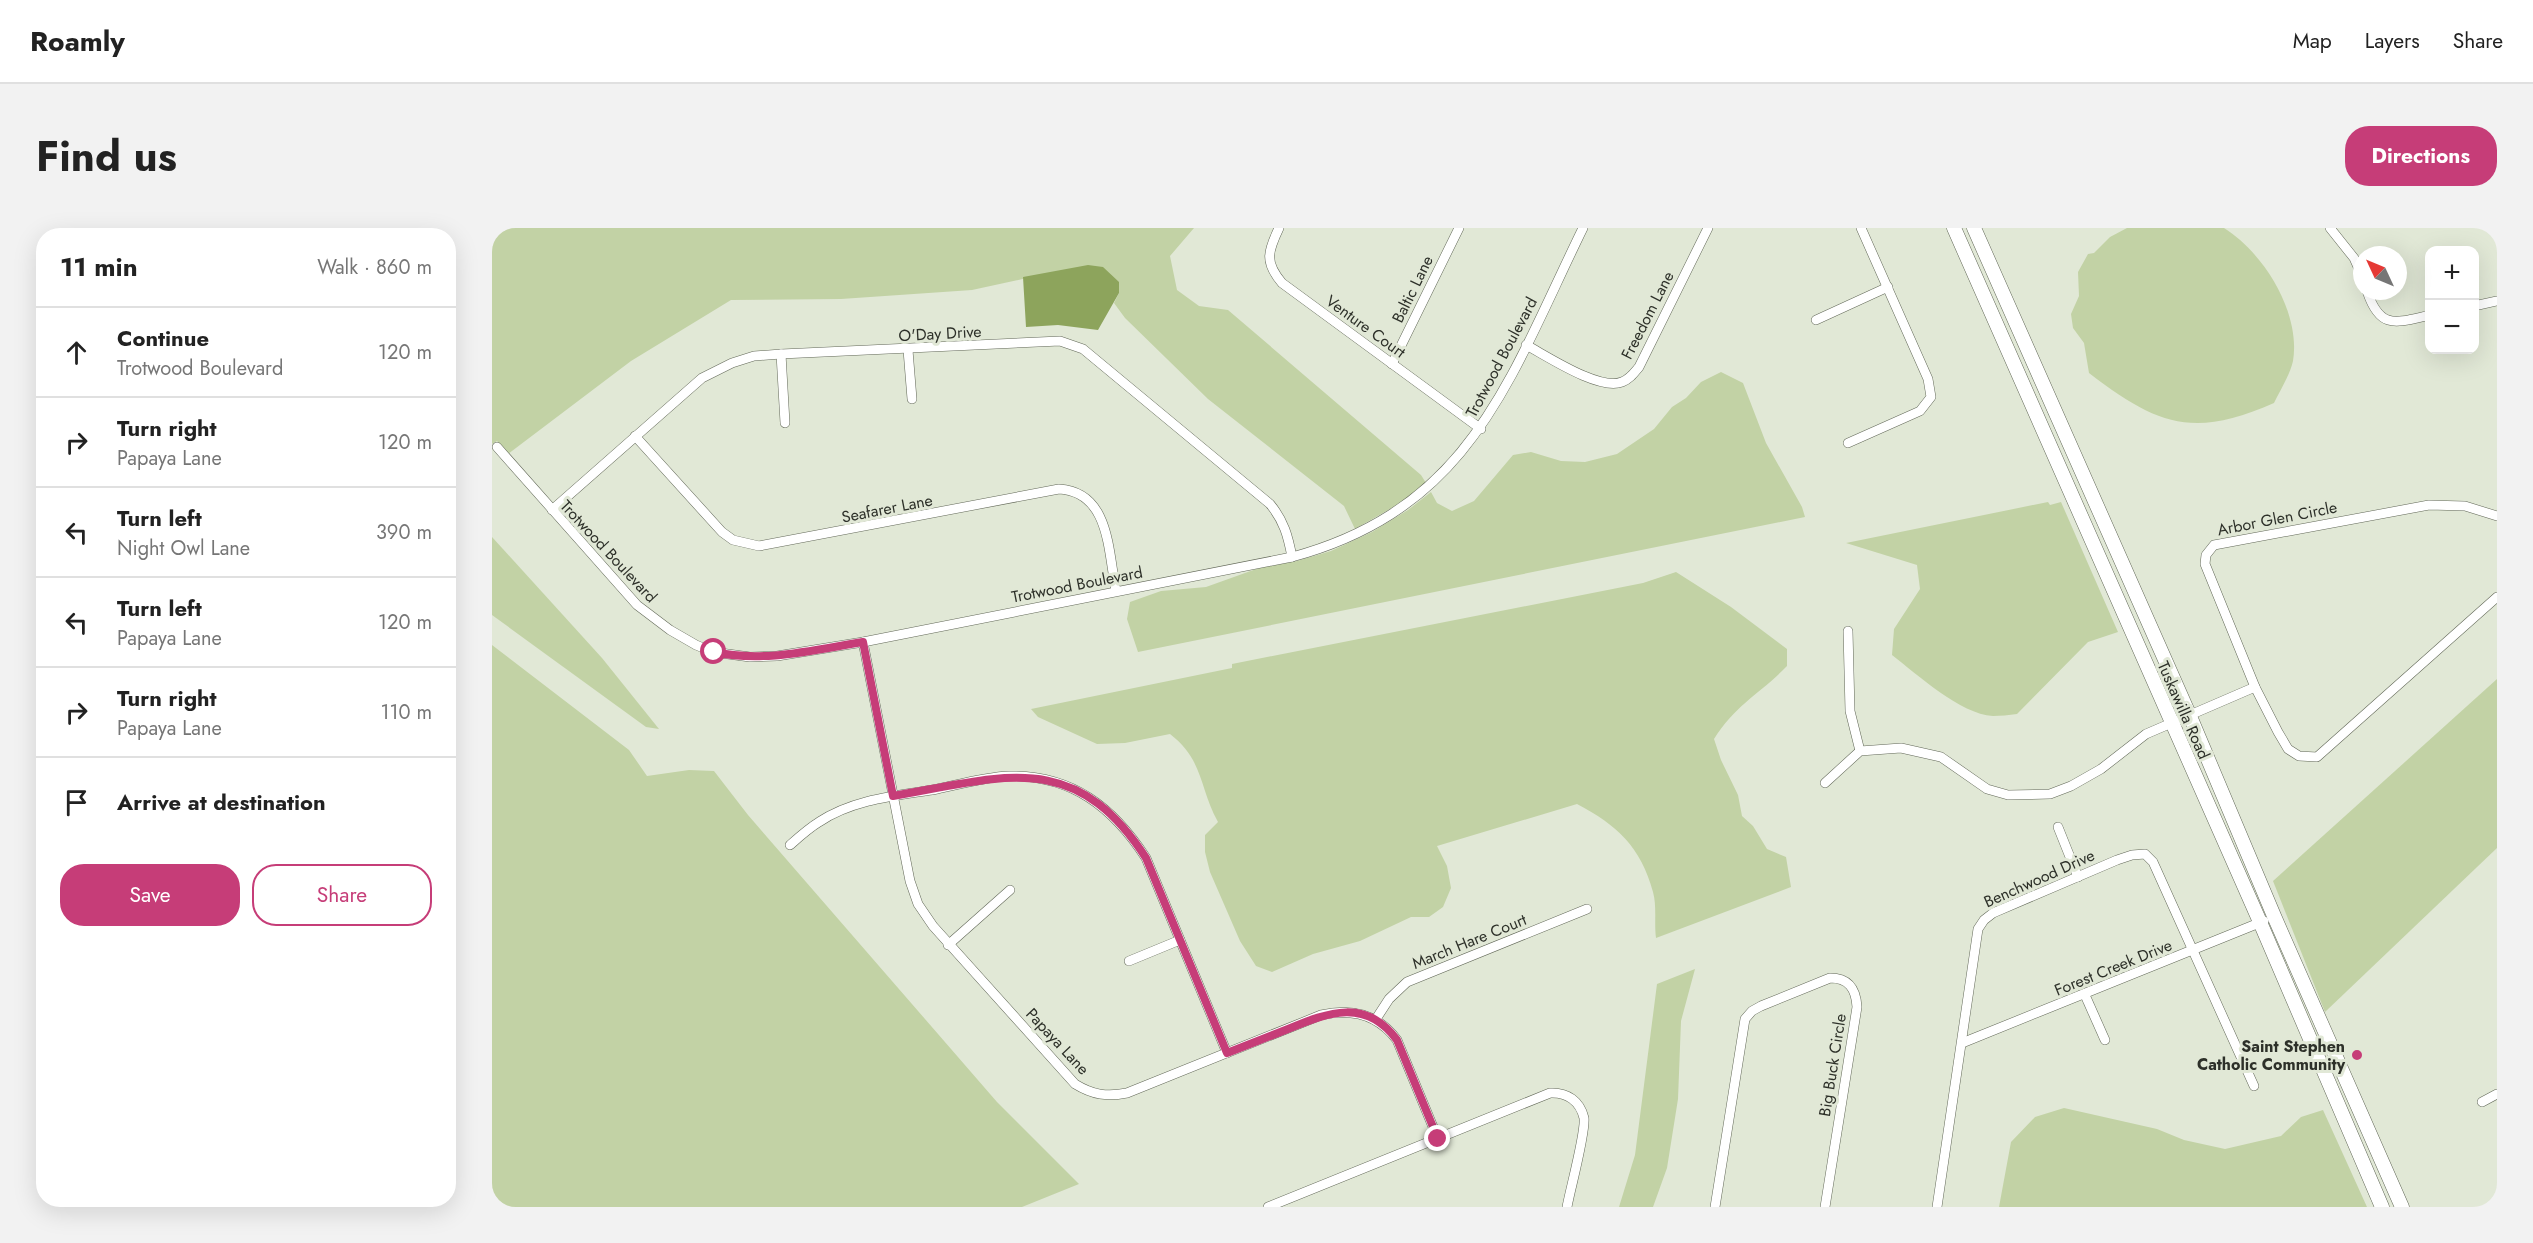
<!DOCTYPE html>
<html lang="en">
<head>
<meta charset="utf-8">
<style>
  :root { --surface:#fff; --page:#f2f2f2; --text:#222; --muted:#767676; --line:#e0e0e0; --accent:#c63d78 }
  body { margin:0; font-family:Jost,sans-serif; background:var(--page); color:var(--text) }
  .controls { position:absolute; right:18px; top:18px; display:grid; overflow:hidden; border-radius:12px; box-shadow:0 6px 24px #0002 }
  .controls button { width:54px; height:54px; display:grid; place-items:center; padding:0; border:0; border-bottom:2px solid var(--line); background:var(--surface); color:var(--text); font:30px sans-serif }
  .compass { position:absolute; left:1861px; top:18px; width:54px; height:54px; border-radius:50%; background:var(--surface); box-shadow:0 6px 24px #0002; rotate:314deg }
  .stop { position:absolute; width:18px; height:18px; margin:-14px; border:4px solid #c63d78; border-radius:50%; background:#fff }
  .stop.end { background:#c63d78; border-color:#fff; box-shadow:0 2px 6px #0008 }
  .list { margin:0; padding:0; list-style:none }
  h2 { display:flex; justify-content:space-between; align-items:center; height:78px; margin:0; padding:0 24px; font-size:26px }
  h2 small { font-size:20px; font-weight:400; color:var(--muted) }
  .list li { display:grid; grid-template-columns:39px 1fr auto; gap:18px; align-items:center; box-sizing:border-box; height:90px; padding:0 24px; border-top:2px solid var(--line) }
  .list b { display:block; font-size:22px; white-space:nowrap }
  .list p { margin:0; font-size:20px; white-space:nowrap; color:var(--muted) }
  .list em { font-size:20px; font-style:normal; color:var(--muted) }
  .actions { display:flex; gap:12px; padding:18px 24px }
  .actions a { flex:1; padding:14px 0; border:2px solid var(--accent); border-radius:24px; text-align:center; font-size:21px; color:var(--accent) }
  .actions .main { background:var(--accent); color:#fff }
  .icon { flex:none; width:33px; height:33px; fill:none; stroke:currentColor; stroke-width:2; stroke-linecap:round; stroke-linejoin:round }
  .map { position:relative; flex:none; width:2005px; height:979px; overflow:hidden; border-radius:24px }
  header { display:flex; align-items:center; gap:36px; box-sizing:border-box; height:84px; padding:0 30px; background:var(--surface); border-bottom:2px solid var(--line) }
  header strong { font-size:28px }
  nav { display:flex; gap:33px; margin-inline-start:auto; font-size:21px }
  .intro { display:flex; align-items:center; justify-content:space-between; box-sizing:border-box; height:144px; padding:0 36px }
  h1 { margin:0; font-size:42px }
  .button { padding:15px 27px; border-radius:24px; background:var(--accent); color:#fff; font-size:21px; font-weight:700 }
  main { display:flex; gap:36px; padding:0 36px }
  aside { flex:1; background:var(--surface); border-radius:24px; box-shadow:0 6px 24px #0002 }
  .map>svg:first-child { display:block }
</style>
</head>
<body>
<header>
<strong>Roamly</strong>
<nav><a>Map</a><a>Layers</a><a>Share</a></nav>
</header>
<div class="intro"><h1>Find us</h1><a class="button">Directions</a></div>
<main>
<aside>
<h2>11 min<small>Walk · 860 m</small></h2>
<ul class="list">
<li><svg class="icon" aria-label="ahead" viewBox="0 0 24 24"><path d="M12 20V5M6 11l6-6 6 6"/></svg><div><b>Continue</b><p>Trotwood Boulevard</p></div><em>120 m</em></li>
<li><svg class="icon" aria-label="right" viewBox="0 0 24 24"><path d="M7 20v-9h11M14 6l5 5-5 5"/></svg><div><b>Turn right</b><p>Papaya Lane</p></div><em>120 m</em></li>
<li><svg class="icon" aria-label="left" viewBox="0 0 24 24"><path d="M17 20v-9H6M10 6l-5 5 5 5"/></svg><div><b>Turn left</b><p>Night Owl Lane</p></div><em>390 m</em></li>
<li><svg class="icon" aria-label="left" viewBox="0 0 24 24"><path d="M17 20v-9H6M10 6l-5 5 5 5"/></svg><div><b>Turn left</b><p>Papaya Lane</p></div><em>120 m</em></li>
<li><svg class="icon" aria-label="right" viewBox="0 0 24 24"><path d="M7 20v-9h11M14 6l5 5-5 5"/></svg><div><b>Turn right</b><p>Papaya Lane</p></div><em>110 m</em></li>
<li><svg class="icon" aria-label="arrive" viewBox="0 0 24 24"><path d="M6 21V4h12l-3 4 3 4H6"/></svg><div><b>Arrive at destination</b></div></li>
</ul>
<div class="actions"><a class="main">Save</a><a>Share</a></div>
</aside>
<div class="map">
<svg width="2005" height="979" viewBox="0 0 2005 979">
  <rect width="100%" height="100%" fill="#e1e8d6"/>
  <!-- green -->
  <g fill="#c2d2a5">
    <polygon points="0,0 702,0 678,28 685,62 707,78 736,82 929,247 934,255 910,274 863,301 852,278 716,171 633,90 622,75 627,65 558,45 480,62 349,71 239,72 139,133 16,226 5,213 0,216"/>
    <path d="M1635 0H1732C1772 25 1809 85 1801 133 1798 147 1788 162 1782 175 1701 211 1665 197 1597 145L1592 115 1581 100 1579 86 1587 68 1586 44 1596 26 1602 25 1618 9Z"/>
    <polygon points="1229,144 1251,155 1274,215 1310,279 1313,289 646,424 635,391 638,374 669,363 714,359 767,340 805,333 839,323 880,304 916,282 939,264 945,275 960,283 982,273 1021,227 1039,224 1069,233 1093,234 1125,226 1162,201 1180,179 1194,170 1209,154"/>
    <path d="M1556 274 1558 277 1569 274 1626 404 1596 414 1525 486C1517 487 1508 488 1501 488 1468 486 1426 447 1400 427L1402 401 1428 361 1425 337 1354 315Z"/>
    <polygon points="0,309 110,430 167,501 154,499 0,387"/>
    <path d="M1184 344 1239 379 1295 421V438C1268 466 1244 476 1222 511L1229 532 1246 567 1250 588 1261 598 1275 621 1294 629 1299 659 1164 710C1162 695 1165 678 1161 664 1149 619 1125 597 1085 576L945 618 955 638 959 660 951 679 937 689H919L868 713 821 726 780 744 764 738 748 713 718 644 713 624V607L726 594C707 560 712 532 678 506L633 515 605 516 546 489 539 481 740 440V436L1151 355Z"/>
    <polygon points="0,417 137,522 155,548 197,542 222,543 256,587 505,874 587,956 530,979 0,979"/>
    <polygon points="2005,451 2005,620 1833,784 1781,653"/>
    <polygon points="1203,741 1189,793 1186,871 1175,940 1161,979 1127,979 1143,927 1165,756"/>
    <polygon points="1572,880 1665,901 1692,912 1733,921 1789,908 1809,889 1831,882 1875,979 1507,979 1519,914 1543,889"/>
  </g>
  <!-- water -->
  <polygon fill="#8da45c" points="596,37 611,39 627,54 627,65 606,102 566,97 534,99 531,49"/>
  <g fill="none" stroke-linecap="round" stroke-linejoin="round">
    <defs>
      <g id="minor">
        <path d="M787 0C776 23 772 34 790 55L989 201"/>
        <polyline points="1838,0 1862,30 1870,48"/>
        <path d="M1875 63C1888 102 1903 95 1938 87"/>
        <polyline points="1982,78 2005,73"/>
        <polyline points="1324,92 1396,59"/>
        <path d="M1034 117C1055 128 1107 163 1130 154 1138 151 1142 145 1147 139L1216 0"/>
        <polyline points="416,122 420,171"/>
        <polyline points="289,126 293,195"/>
        <polyline points="900,136 967,0"/>
        <path d="M143 208 230 304 241 312 267 318 567 261C618 264 616 323 624 363"/>
        <polyline points="1356,215 1428,183 1439,169 1436,151 1369,0"/>
        <path d="M5 219 145 377 178 402 204 417 221 424 258 429 285 428 371 414 800 329C980 280 1017 151 1091 0"/>
        <path d="M60 282 210 150 240 135 262 128 289 126 568 113 591 121 778 276C792 293 796 308 800 329"/>
        <polyline points="2005,288 1973,278 1937,277 1722,317 1714,327 1713,336 1763,459 1786,504 1796,521 1807,528 1825,529 2005,369"/>
        <polyline points="1356,403 1358,483 1368,523"/>
        <path d="M371 414 418 653 426 676 441 698 583 856C601 867 615 869 635 865L829 787C860 780 886 786 905 812L946 911"/>
        <polyline points="1333,555 1368,523 1409,520 1449,529 1495,561 1516,567 1558,566 1579,558 1609,541 1654,506 1763,459"/>
        <polyline points="1566,599 1586,649"/>
        <path d="M298 617C307 609 317 600 327 594 360 572 401 568 440 562 465 557 492 549 517 548 580 547 621 579 654 630L735 825"/>
        <polyline points="456,717 518,662"/>
        <polyline points="637,733 688,712"/>
        <polyline points="1593,767 1613,812"/>
        <polyline points="884,791 897,771 915,754 1095,681"/>
        <polyline points="1470,815 1772,693"/>
        <polyline points="1990,874 2005,866"/>
        <path d="M776 979 1058 865C1075 864 1088 873 1092 890 1094 904 1078 962 1075 979"/>
        <path d="M1223 979 1253 791 1260 783 1269 778 1338 750C1357 750 1364 761 1365 779L1333 979"/>
        <polyline points="1445,979 1486,701 1492,692 1501,685 1625,632 1640,627 1653,626 1661,634 1762,858"/>
      </g>
      <g id="secondary">
        <polyline points="1462,0 1768,694 1890,979"/>
        <polyline points="1482,0 1697,486 1782,688 1910,979"/>
      </g>
    </defs>
    <!-- minor casing -->
    <use href="#minor" stroke="#626858" stroke-width="10"/>
    <!-- secondary casing -->
    <use href="#secondary" stroke="#626858" stroke-width="15"/>
    <!-- minor -->
    <use href="#minor" stroke="#fff" stroke-width="9"/>
    <!-- secondary -->
    <use href="#secondary" stroke="#fff" stroke-width="14"/>
  </g>
  <g fill="none" stroke-linecap="round" stroke-linejoin="round">
    <!-- route -->
    <path stroke="#c63d78" stroke-width="8" d="M222 424C271 435 321 422 371 414L401 568C511 549 583 520 654 630L735 825C755 817 776 809 796 801 837 784 874 770 905 812L946 911"/>
  </g>
  <!-- markers -->
  <circle fill="#c63d78" stroke="#e1e8d6" stroke-width="2" cx="1865" cy="827" r="6"/>
  <g text-anchor="middle" stroke-width="6" stroke-linejoin="round" paint-order="stroke">
    <!-- street labels -->
    <g font-size="16" fill="#2d3029" stroke="#e1e8d6">
      <text transform="translate(920 61) rotate(-64)" y="6">Baltic Lane</text>
      <text transform="translate(1155 87) rotate(-63)" y="6">Freedom Lane</text>
      <text transform="translate(874 98) rotate(36)" y="6">Venture Court</text>
      <text transform="translate(448 105) rotate(-3)" y="6">O'Day Drive</text>
      <text transform="translate(1009 129) rotate(-62)" y="6">Trotwood Boulevard</text>
      <text transform="translate(395 280) rotate(-11)" y="6">Seafarer Lane</text>
      <text transform="translate(1785 290) rotate(-11)" y="6">Arbor Glen Circle</text>
      <text transform="translate(117 323) rotate(47)" y="6">Trotwood Boulevard</text>
      <text transform="translate(585 356) rotate(-11)" y="6">Trotwood Boulevard</text>
      <text transform="translate(1692 482) rotate(66)" y="6">Tuskawilla Road</text>
      <text transform="translate(1547 650) rotate(-24)" y="6">Benchwood Drive</text>
      <text transform="translate(977 713) rotate(-22)" y="6">March Hare Court</text>
      <text transform="translate(1621 739) rotate(-22)" y="6">Forest Creek Drive</text>
      <text transform="translate(566 813) rotate(47)" y="6">Papaya Lane</text>
      <text transform="translate(1340 837) rotate(-81)" y="6">Big Buck Circle</text>
    </g>
    <!-- poi labels -->
    <g font-size="16" font-weight="bold" fill="#2d3029" stroke="#e1e8d6" text-anchor="end">
      <text x="1853" y="824">Saint Stephen<tspan x="1853" dy="18">Catholic Community</tspan></text>
    </g>
  </g>
</svg>
<div class="controls">
<button>+</button>
<button>−</button>
</div>
<svg class="compass" viewBox="-18 -18 36 36"><path d="M0-13l5 13h-10z" fill="#e53935"/><path d="M0 13l5-13h-10z" fill="#767676"/></svg>
<div class="stop" style="left:222px;top:424px"></div>
<div class="stop end" style="left:946px;top:911px"></div>
</div>
</main>
</body>
</html>
